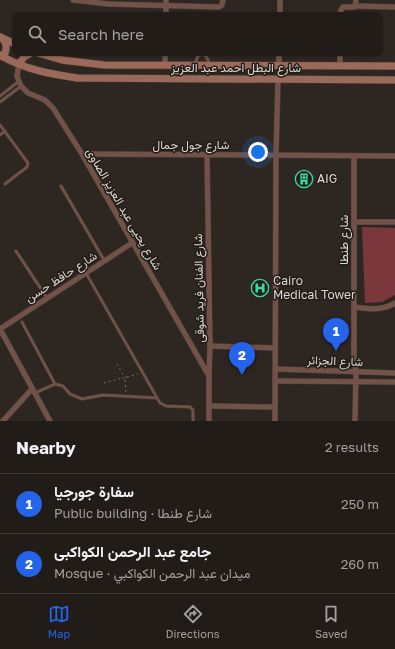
<!DOCTYPE html>
<html lang="en">
<head>
<meta charset="utf-8">
<style>
  :root { --surface:#221c19; --page:#2a2522; --text:#f1f3f6; --muted:#a2a1a2; --line:#3f3a38; --accent:#2563eb }
  body { margin:0; font-family:"Golos Text",Vazirmatn,sans-serif; background:var(--page); color:var(--text) }
  .you { position:absolute; left:258px; top:152px; width:14px; height:14px; margin:-10px; border:3px solid #fff; border-radius:50%; background:#1a73e8; box-shadow:0 0 0 6px #1a73e833 }
  .badge { display:grid; place-items:center; width:26px; height:26px; border-radius:50%; background:var(--accent); color:#fff; font-size:13px; font-weight:700 }
  .pin { position:absolute; translate:-50% -33px; filter:drop-shadow(0 1px 2px #0008) }
  .pin::after { content:''; position:absolute; top:21px; width:14px; height:12px; background:inherit; clip-path:polygon(0 0,100% 0,50% 100%) }
  .list { margin:0; padding:0; list-style:none }
  h2 { display:flex; justify-content:space-between; align-items:center; height:52px; margin:0; padding:0 16px; font-size:17px }
  h2 small { font-size:13px; font-weight:400; color:var(--muted) }
  .list li { display:grid; grid-template-columns:26px 1fr auto; gap:12px; align-items:center; box-sizing:border-box; height:60px; padding:0 16px; border-top:1px solid var(--line) }
  .list b { display:block; font-size:15px; white-space:nowrap }
  .list p { margin:0; font-size:13px; white-space:nowrap; color:var(--muted) }
  .list em { font-size:13px; font-style:normal; color:var(--muted) }
  .icon { flex:none; width:22px; height:22px; fill:none; stroke:currentColor; stroke-width:2; stroke-linecap:round; stroke-linejoin:round }
  .map { position:relative; flex:none; width:395px; height:421px; overflow:hidden }
  .search { position:absolute; background:var(--surface); box-shadow:0 1px 3px #0004; left:12px; right:12px; top:12px; height:44px; display:flex; align-items:center; gap:10px; box-sizing:border-box; padding:0 14px; border-radius:8px; color:var(--muted); font-size:15px }
  .sheet { height:172px; background:var(--surface) }
  nav { display:flex; justify-content:space-around; align-items:center; box-sizing:border-box; height:56px; border-top:1px solid var(--line); background:var(--surface); font-size:11px; color:var(--muted) }
  nav a { display:grid; justify-items:center; gap:2px }
  nav .on { color:var(--accent) }
  .map>svg:first-child { display:block }
</style>
</head>
<body>
<div class="map">
<svg width="395" height="421" viewBox="0 0 395 421">
  <rect width="100%" height="100%" fill="#2e2621"/>
  <!-- green -->
  <polygon fill="#7a383d" points="362,227 395,228 395,295 382,302 365,303"/>
  <g fill="none" stroke-linecap="round" stroke-linejoin="round">
    <defs>
      <g id="service">
        <polyline points="195,64 198,56 202,54 206,56 210,64"/>
        <polyline points="0,96 18,82"/>
        <polyline points="0,102 21,86"/>
        <polyline points="0,125 28,163 27,167 5,184"/>
        <polyline points="0,135 5,131"/>
        <polyline points="61,186 104,260"/>
        <polyline points="16,251 47,298"/>
        <polyline points="86,273 160,403 166,406 190,407 193,410 193,421"/>
        <polyline points="22,322 55,384"/>
        <polyline points="35,393 55,384 63,386 70,394 82,399 103,395 157,398"/>
      </g>
      <g id="minor">
        <polyline points="73,0 109,4 219,7 222,5 223,0"/>
        <polyline points="356,6 395,7"/>
        <polyline points="166,15 166,0"/>
        <polyline points="280,15 280,0"/>
        <polyline points="340,15 341,10 343,7 355,7 356,0"/>
        <polyline points="19,64 17,76 21,86 28,93 45,100 53,108 82,154 209,376"/>
        <polyline points="279,65 279,53"/>
        <polyline points="165,66 165,53"/>
        <polyline points="340,66 340,53"/>
        <polyline points="82,154 395,156"/>
        <polyline points="207,155 210,346 209,376 209,421"/>
        <polyline points="354,156 354,359 356,372 355,421"/>
        <polyline points="354,222 395,222"/>
        <path d="M354 307C368 309 382 311 395 303"/>
        <polyline points="0,329 132,243"/>
        <polyline points="0,329 50,421"/>
        <polyline points="210,346 275,348"/>
        <polyline points="275,369 395,373"/>
        <polyline points="275,381 395,382"/>
        <polyline points="210,406 275,407"/>
        <polyline points="3,421 32,389"/>
        <polyline points="275,421 276,155 278,79"/>
      </g>
      <g id="secondary">
        <path d="M1 37C7 43 8 49 3 57"/>
        <polyline points="2,38 15,44"/>
        <polyline points="38,53 62,60 104,65 395,66"/>
        <path d="M0 55C22 69 51 74 77 78L395 80"/>
        <polyline points="19,64 24,57 31,53"/>
      </g>
    </defs>
    <!-- service casing -->
    <use href="#service" stroke="#4a423d" stroke-width="3.5"/>
    <!-- minor casing -->
    <use href="#minor" stroke="#4a423d" stroke-width="6"/>
    <!-- secondary casing -->
    <use href="#secondary" stroke="#4a423d" stroke-width="8"/>
    <!-- path -->
    <g stroke="#766f6b" stroke-width="1" stroke-dasharray="2 3" stroke-linecap="butt">
      <polyline points="117,364 124,376 123,378 126,379 126,376 124,376"/>
      <polyline points="127,377 138,374"/>
      <polyline points="125,380 126,393"/>
      <polyline points="104,383 122,378"/>
    </g>
    <!-- service -->
    <use href="#service" stroke="#725248" stroke-width="2.5"/>
    <!-- minor -->
    <use href="#minor" stroke="#725248" stroke-width="5"/>
    <!-- secondary -->
    <use href="#secondary" stroke="#9b6959" stroke-width="7"/>
  </g>
  <!-- icons -->
  <defs>
    <symbol id="building-ring" viewBox="-11 -11 22 22"><circle r="9.5" fill="#241d17" stroke="#3cd4a3" stroke-width="1.5"/><path d="M-4-6H4V6H1V3H-1V6H-4ZM-2.5-4.3h1.7v1.8h-1.7ZM.8-4.3h1.7v1.8H.8ZM-2.5-1h1.7V.8h-1.7ZM.8-1h1.7V.8H.8Z" fill="#3cd4a3"/></symbol>
    <symbol id="hospital-ring" viewBox="-11 -11 22 22"><circle r="9.5" fill="#241d17" stroke="#3cd4a3" stroke-width="1.5"/><path d="M-5-5h3v3.5h4V-5h3V5h-3V1.5h-4V5h-3Z" fill="#3cd4a3"/></symbol>
  </defs>
  <g fill-rule="evenodd">
    <use href="#building-ring" x="294" y="169" width="20" height="20"/>
    <use href="#hospital-ring" x="250" y="278" width="20" height="20"/>
  </g>
  <g text-anchor="middle" stroke-width="3" stroke-linejoin="round" paint-order="stroke">
    <!-- street labels -->
    <g font-size="12" fill="#dcd7d3" stroke="#241d17">
      <text x="236" y="72">شارع البطل احمد عبد العزيز</text>
      <text x="191" y="149">شارع جول جمال</text>
      <text transform="translate(124 209) rotate(60)" y="4">شارع يحيى عبد العزيز الصاوى</text>
      <text transform="translate(344 240) rotate(-90)" y="4">شارع طنطا</text>
      <text transform="translate(61 277) rotate(-33)" y="4">شارع حافظ حسن</text>
      <text transform="translate(199 288) rotate(-91)" y="4">شارع الفنان فريد شوقى</text>
      <text transform="translate(335 361) rotate(2)" y="4">شارع الجزائر</text>
    </g>
    <!-- poi labels -->
    <g font-size="12" fill="#dcd7d3" stroke="#241d17" text-anchor="start">
      <text x="317" y="183">AIG</text>
      <text x="273" y="285">Cairo<tspan x="273" dy="14">Medical Tower</tspan></text>
    </g>
  </g>
</svg>
<div class="you"></div>
<div class="pin badge" style="left:336px;top:351px">1</div>
<div class="pin badge" style="left:242px;top:375px">2</div>
<div class="search"><svg class="icon" aria-label="search" viewBox="0 0 24 24"><circle cx="10" cy="10" r="6"/><path d="M15 15l6 6"/></svg>Search here</div>
</div>
<section class="sheet">
<h2>Nearby<small>2 results</small></h2>
<ul class="list">
<li><span class="badge">1</span><div><b>سفارة جورجيا</b><p>Public building · شارع طنطا</p></div><em>250 m</em></li>
<li><span class="badge">2</span><div><b>جامع عبد الرحمن الكواكبى</b><p>Mosque · ميدان عبد الرحمن الكواكبي</p></div><em>260 m</em></li>
</ul>
</section>
<nav>
<a class="on"><svg class="icon" aria-label="map" viewBox="0 0 24 24"><path d="M3 6l6-2 6 2 6-2v14l-6 2-6-2-6 2zM9 4v14M15 6v14"/></svg>Map</a>
<a><svg class="icon" aria-label="directions" viewBox="0 0 24 24"><path d="M12 3l9 9-9 9-9-9zM9 14v-3h6M13 9l2 2-2 2"/></svg>Directions</a>
<a><svg class="icon" aria-label="saved" viewBox="0 0 24 24"><path d="M7 4h10v16l-5-4-5 4z"/></svg>Saved</a>
</nav>
</body>
</html>
